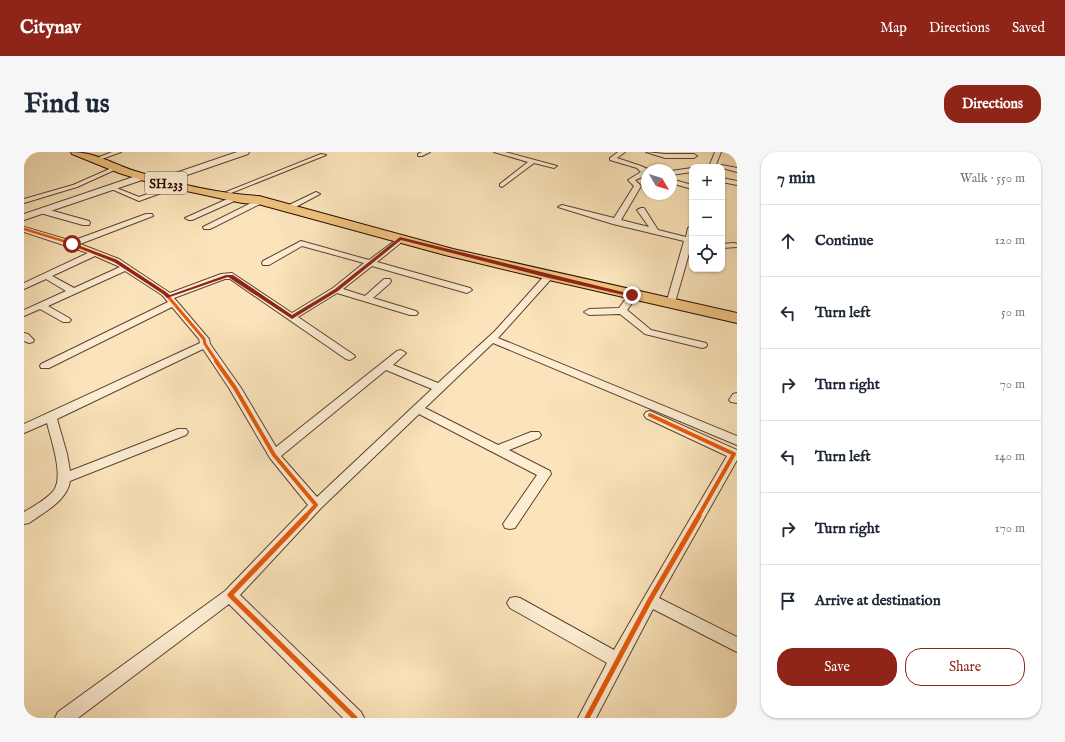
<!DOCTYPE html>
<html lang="en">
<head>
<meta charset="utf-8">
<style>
  :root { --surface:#fff; --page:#f6f6f7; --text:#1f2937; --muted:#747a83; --line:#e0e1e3; --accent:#8f2418 }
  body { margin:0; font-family:"IM FELL English",serif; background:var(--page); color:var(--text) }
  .controls { position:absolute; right:12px; top:12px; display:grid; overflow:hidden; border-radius:8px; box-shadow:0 1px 3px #0004 }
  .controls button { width:36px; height:36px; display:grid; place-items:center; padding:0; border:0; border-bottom:1px solid var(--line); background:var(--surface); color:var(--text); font:20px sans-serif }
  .compass { position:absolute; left:617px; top:12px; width:36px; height:36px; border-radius:50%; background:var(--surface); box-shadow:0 1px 3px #0004; rotate:128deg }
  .stop { position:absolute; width:12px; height:12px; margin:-9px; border:3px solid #8f2418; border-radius:50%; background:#fff }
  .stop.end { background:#8f2418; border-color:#fff; box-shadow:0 1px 4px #0008 }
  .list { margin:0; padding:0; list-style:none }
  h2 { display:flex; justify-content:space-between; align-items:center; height:52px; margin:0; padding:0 16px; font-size:17px }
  h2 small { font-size:13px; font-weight:400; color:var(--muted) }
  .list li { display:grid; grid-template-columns:26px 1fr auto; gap:12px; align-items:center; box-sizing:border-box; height:72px; padding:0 16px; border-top:1px solid var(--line) }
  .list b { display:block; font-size:15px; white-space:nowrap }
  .list em { font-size:13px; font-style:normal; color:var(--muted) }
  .actions { display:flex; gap:8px; padding:12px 16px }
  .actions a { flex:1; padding:9px 0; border:1px solid var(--accent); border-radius:16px; text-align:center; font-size:14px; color:var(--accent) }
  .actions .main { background:var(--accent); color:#fff }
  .icon { flex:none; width:22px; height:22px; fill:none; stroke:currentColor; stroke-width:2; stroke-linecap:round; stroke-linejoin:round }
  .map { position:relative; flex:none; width:713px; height:566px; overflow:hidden; border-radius:16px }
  header { display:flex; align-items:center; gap:24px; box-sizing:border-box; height:56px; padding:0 20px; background:var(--accent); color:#fff }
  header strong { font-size:19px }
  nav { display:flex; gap:22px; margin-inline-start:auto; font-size:14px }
  .intro { display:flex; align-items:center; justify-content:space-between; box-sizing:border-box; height:96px; padding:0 24px }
  h1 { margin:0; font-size:28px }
  .button { padding:10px 18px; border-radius:16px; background:var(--accent); color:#fff; font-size:14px; font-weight:700 }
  main { display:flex; gap:24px; padding:0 24px }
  aside { flex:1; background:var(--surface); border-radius:16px; box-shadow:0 1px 3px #0004 }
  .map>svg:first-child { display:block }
</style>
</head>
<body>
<header>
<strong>Citynav</strong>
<nav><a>Map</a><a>Directions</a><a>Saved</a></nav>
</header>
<div class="intro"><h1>Find us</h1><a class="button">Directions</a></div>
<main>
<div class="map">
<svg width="713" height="566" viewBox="0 0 713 566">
  <rect width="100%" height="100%" fill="#fbe4bb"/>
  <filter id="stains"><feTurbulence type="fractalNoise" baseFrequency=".005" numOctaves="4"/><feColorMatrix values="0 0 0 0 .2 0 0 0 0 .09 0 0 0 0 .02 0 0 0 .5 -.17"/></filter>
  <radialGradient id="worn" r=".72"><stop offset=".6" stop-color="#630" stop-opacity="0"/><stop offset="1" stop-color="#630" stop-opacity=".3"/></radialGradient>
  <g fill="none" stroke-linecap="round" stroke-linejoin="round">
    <defs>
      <g id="minor">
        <polygon points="88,0 97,0 78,7 75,5"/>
        <polygon points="398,0 406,0 398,4 394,4 394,2"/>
        <polygon points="470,0 481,0 533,14 530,16 510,11 478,35 476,34 476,32 504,10"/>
        <polygon points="594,0 601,0 593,6 617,14 626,18 623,18 623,23 611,28 617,34 597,68 625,75 613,58 617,56 620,56 634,78 662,85 664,76 668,74 668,91 650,154 647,155 642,152 660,89 589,72 534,55 538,53 590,66 610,34 604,28 617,20 613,16 586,8 586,6"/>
        <polygon points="622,0 641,2 670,2 673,4 670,6 641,6"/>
        <polygon points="691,0 697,0 691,15 685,15"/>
        <polygon points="297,2 302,3 207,41 202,40"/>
        <polygon points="698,13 713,16 713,20 695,15"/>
        <polygon points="90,15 95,16 53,35 0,51 0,47 49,33"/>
        <polygon points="668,16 668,20 647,23 647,19"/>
        <polygon points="698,26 713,29 713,33 698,30"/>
        <polygon points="647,27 668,33 668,37 647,31"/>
        <polygon points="152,32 155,34 154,35 115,49 85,36 90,35 115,45"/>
        <polygon points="292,40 296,42 294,43 266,58 260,58 259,56"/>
        <polygon points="210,44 216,44 217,46 168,68 165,68 161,66"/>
        <polygon points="235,47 238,47 242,49 186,77 180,77 179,75"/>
        <polygon points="16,57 22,57 65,69 66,71 65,73 59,73 16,61"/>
        <path d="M122 62H128L129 64 56 92 95 107 146 141 197 122 208 121 268 161 309 136 340 111 278 94 245 113H239L238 111 239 109 277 89 345 108 376 85 380 87 379 89 353 110 446 136 448 138 443 141 348 114 319 137 341 144 360 127H366L367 129 366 131 349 146 392 159 394 161 392 163H386L313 141 274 165 330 203 331 205 326 208 322 207 206 127H201L150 146 185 187 186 192 217 236 252 295 373 199 377 198 382 201 369 213 414 231 471 179 522 122 525 121 529 124 528 126 474 186 713 284V293L469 191 401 256 474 293 507 280H515L517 283 515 286 485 298 526 319 527 322 491 376 486 377 481 376 479 372 513 323 395 262 297 356 216 443 337 560 340 566H319L205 452 54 566H31L34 560 201 439 284 353 246 306 205 236 179 197 33 267 43 302 46 319 154 277H162L164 280 162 283 46 329C43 349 20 360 5 371L0 372V360C10 354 23 347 30 338 40 324 27 287 23 271L0 281V272L176 191 175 187 148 155 25 216H17L16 214 17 212 144 150 138 143 101 119 24 154 45 166 47 168 45 170H39L16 157 0 164V158L42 139 22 127 0 137V131L64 101 0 80V75L48 89ZM71 104 96 115 50 136 28 124ZM362 218 408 237 293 345 257 304Z"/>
        <polygon points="710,91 713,92 713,95 698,96 698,92"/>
        <polygon points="609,140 614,143 603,158 627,178 682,191 683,193 682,195 678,196 621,182 596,162 565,163 560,160 565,157 595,156 606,141"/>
        <polygon points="0,181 4,182 10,188 9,190 5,191 0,189"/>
        <polygon points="713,241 713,251 707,250 705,248 709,242"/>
        <polygon points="626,259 713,298 713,308 635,446 713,485 713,500 629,457 572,566 554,566 583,511 486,456 483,451 486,446 491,445 496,446 590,498 621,444 703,304 622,266 620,263 622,260"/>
      </g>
      <g id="tertiary">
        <polygon points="213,0 225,0 224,2 137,32 131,32 129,30 131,28"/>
        <polygon points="118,22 122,25 121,27 0,68 0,62"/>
      </g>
      <path id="primary" d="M47 0C71 0 89 12 111 19 150 31 195 42 235 44L429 97 713 161V171L525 128 421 103 234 52 218 51 130 32 95 21 48 2Z"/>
    </defs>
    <!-- minor casing -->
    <use href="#minor" stroke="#5e422f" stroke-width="2"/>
    <!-- tertiary casing -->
    <use href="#tertiary" stroke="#5e422f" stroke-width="2"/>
    <!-- primary casing -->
    <use href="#primary" stroke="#290c00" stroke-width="2"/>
    <!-- minor -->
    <use href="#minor" fill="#fcedd3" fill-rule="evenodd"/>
    <!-- tertiary -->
    <use href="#tertiary" fill="#fcedd3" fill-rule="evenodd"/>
    <!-- primary -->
    <use href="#primary" fill="#eec27e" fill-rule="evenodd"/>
    <defs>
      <polyline id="cycleway-far3" points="0,77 46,91"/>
      <polyline id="cycleway-far2" points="42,90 92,109 141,141 180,187 181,192 193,210"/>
      <g id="cycleway-far1">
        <polyline points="192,209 211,236 250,303 292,353 281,365"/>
        <polyline points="626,263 710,302 674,365"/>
      </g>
      <g id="cycleway">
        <polyline points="282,364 206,443 331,566"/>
        <polyline points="563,566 626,448 675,364"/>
      </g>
    </defs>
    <!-- cycleway-far3 casing -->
    <use href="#cycleway-far3" stroke="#fcedd3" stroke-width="4"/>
    <!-- cycleway-far2 casing -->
    <use href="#cycleway-far2" stroke="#fcedd3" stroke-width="5"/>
    <!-- cycleway-far1 casing -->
    <use href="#cycleway-far1" stroke="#fcedd3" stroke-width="6"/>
    <!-- cycleway casing -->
    <use href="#cycleway" stroke="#fcedd3" stroke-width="8"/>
    <!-- cycleway-far3 -->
    <use href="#cycleway-far3" stroke="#e8590c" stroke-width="2.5"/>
    <!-- cycleway-far2 -->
    <use href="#cycleway-far2" stroke="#e8590c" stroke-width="3"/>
    <!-- cycleway-far1 -->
    <use href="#cycleway-far1" stroke="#e8590c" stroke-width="4"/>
    <!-- cycleway -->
    <use href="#cycleway" stroke="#e8590c" stroke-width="5"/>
  </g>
  <!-- route -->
  <polygon fill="#8f2418" points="376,85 611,143 608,145 525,126 377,88 314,139 268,167 204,125 143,146 139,142 90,110 46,92 50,92 93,108 146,143 202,123 209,123 268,163 311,137"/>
  <g text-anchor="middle" stroke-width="4" stroke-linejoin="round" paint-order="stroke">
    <!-- shield labels -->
    <rect fill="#fcedd3" stroke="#68503f" stroke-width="1" x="121" y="20" width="42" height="22" rx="3"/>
    <g font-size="13" font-weight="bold" fill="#290c00">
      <text x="142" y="36">SH233</text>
    </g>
  </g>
  <rect width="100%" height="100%" filter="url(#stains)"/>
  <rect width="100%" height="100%" fill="url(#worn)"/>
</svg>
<div class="controls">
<button>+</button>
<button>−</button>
<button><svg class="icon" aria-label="locate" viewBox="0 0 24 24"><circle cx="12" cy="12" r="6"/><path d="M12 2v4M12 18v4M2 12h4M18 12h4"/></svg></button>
</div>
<svg class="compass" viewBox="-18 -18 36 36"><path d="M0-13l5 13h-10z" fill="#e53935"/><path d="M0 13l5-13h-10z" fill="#747a83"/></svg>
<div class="stop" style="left:48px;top:92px"></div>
<div class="stop end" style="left:608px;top:143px"></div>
</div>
<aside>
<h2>7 min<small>Walk · 550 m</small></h2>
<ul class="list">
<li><svg class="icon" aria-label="ahead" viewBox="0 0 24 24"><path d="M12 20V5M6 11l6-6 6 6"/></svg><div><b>Continue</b></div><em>120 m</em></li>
<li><svg class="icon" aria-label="left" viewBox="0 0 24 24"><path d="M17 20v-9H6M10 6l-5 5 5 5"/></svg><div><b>Turn left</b></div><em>50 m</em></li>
<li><svg class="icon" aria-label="right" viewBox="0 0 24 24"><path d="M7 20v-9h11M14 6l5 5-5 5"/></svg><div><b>Turn right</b></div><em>70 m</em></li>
<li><svg class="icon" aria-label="left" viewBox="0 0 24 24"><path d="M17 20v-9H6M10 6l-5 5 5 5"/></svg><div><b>Turn left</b></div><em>140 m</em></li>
<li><svg class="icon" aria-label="right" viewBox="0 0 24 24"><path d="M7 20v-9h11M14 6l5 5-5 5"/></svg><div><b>Turn right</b></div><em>170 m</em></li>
<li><svg class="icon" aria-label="arrive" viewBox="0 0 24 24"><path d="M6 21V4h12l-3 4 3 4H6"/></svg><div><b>Arrive at destination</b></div></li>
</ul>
<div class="actions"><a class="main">Save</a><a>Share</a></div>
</aside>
</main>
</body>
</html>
